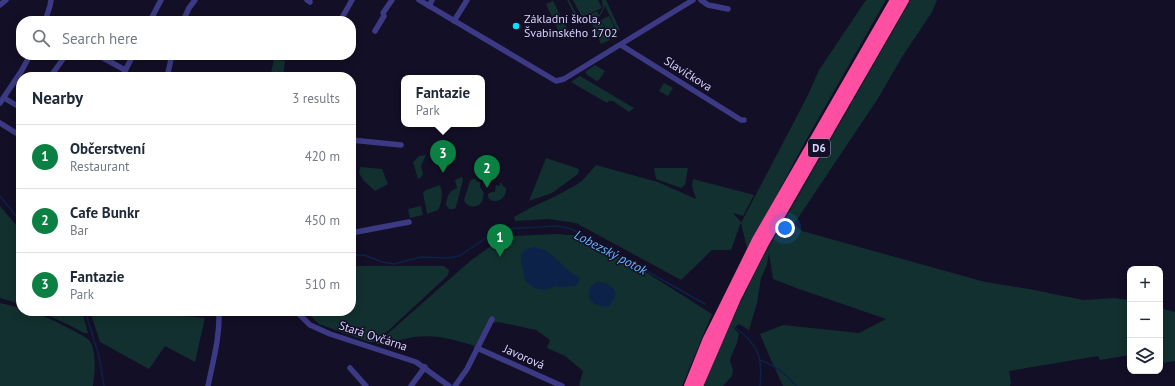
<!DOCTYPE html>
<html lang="en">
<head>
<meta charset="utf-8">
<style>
  :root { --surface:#fff; --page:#f2f2f3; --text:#1f2937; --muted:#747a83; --line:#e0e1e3; --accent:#0b8043 }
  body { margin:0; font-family:"PT Sans",sans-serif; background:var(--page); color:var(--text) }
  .controls { position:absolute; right:12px; bottom:12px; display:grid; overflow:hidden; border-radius:8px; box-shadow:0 2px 10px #0003 }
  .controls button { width:36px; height:36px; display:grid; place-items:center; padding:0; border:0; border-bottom:1px solid var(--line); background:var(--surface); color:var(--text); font:20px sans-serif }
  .you { position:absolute; left:785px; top:228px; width:14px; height:14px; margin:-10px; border:3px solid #fff; border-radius:50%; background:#1a73e8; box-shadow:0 0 0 6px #1a73e833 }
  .badge { display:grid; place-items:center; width:26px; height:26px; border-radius:50%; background:var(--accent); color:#fff; font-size:13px; font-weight:700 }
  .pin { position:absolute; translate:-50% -33px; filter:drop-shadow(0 1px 2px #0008) }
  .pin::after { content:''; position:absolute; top:21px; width:14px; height:12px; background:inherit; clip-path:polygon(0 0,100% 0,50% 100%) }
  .popup { position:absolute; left:401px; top:75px; width:84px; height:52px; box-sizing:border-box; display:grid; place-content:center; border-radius:8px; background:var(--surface); filter:drop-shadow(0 1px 3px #0005); font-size:13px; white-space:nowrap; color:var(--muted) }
  .popup b { font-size:15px; color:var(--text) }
  .popup::after { content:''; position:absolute; left:50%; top:100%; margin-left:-8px; border:8px solid transparent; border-top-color:var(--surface) }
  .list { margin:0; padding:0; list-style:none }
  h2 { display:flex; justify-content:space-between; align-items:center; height:52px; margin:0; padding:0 16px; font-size:17px }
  h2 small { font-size:13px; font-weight:400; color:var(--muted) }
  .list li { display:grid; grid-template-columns:26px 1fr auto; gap:12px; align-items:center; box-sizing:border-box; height:64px; padding:0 16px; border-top:1px solid var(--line) }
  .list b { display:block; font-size:15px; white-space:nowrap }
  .list p { margin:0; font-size:13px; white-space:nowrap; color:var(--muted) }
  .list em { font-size:13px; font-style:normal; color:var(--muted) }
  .icon { flex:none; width:22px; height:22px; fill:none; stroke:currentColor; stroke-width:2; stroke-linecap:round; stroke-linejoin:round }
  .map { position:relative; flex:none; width:1175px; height:386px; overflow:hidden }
  .search { position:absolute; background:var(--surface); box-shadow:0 2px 10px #0003; left:16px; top:16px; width:340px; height:44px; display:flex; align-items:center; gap:10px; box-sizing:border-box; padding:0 14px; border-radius:16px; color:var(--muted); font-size:15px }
  .panel { position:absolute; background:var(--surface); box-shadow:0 2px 10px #0003; left:16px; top:72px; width:340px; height:244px; border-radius:16px }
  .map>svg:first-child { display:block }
</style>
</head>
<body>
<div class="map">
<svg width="1175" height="386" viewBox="0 0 1175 386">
  <rect width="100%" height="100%" fill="#130f26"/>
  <!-- green -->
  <g fill="#12302f">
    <path d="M567 0H569C575 12 582 28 598 16L591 19 589 15 597 11 599 15 603 8 602 0H606L620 30 617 31 605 6C601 19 588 29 576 17 572 12 570 5 567 0Z"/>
    <polygon points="573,0 598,0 602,8 582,17"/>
    <polygon points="866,0 886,0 805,142 766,215 747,248 741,223 808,95 819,70"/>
    <path d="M911 0H937L932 12 902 57 877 100 794 224 802 231 985 282 1029 289 1083 300 1114 298 1130 300V355L1100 360 1098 356 1009 371 1011 383 1010 386H783L771 360 760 334 783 325 859 333 886 319 799 289 773 279 769 253 767 265 761 278 757 303 749 330 739 324 734 328 739 334 737 343 732 354 730 360 733 370 732 376 723 386H704C720 345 739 305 759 265Z"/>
    <polygon points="553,1 568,30 560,34 546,4"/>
    <polygon points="609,16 616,31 609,35 601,20"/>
    <polygon points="601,20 610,40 601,44 592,24"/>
    <polygon points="274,59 285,61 283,77 270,77"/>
    <polygon points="595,65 605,71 599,80 597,81 588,76 585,72"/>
    <polygon points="580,76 634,108 629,112 613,101 609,101 607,103 571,82"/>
    <polygon points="664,83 673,88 668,96 659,91"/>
    <polygon points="426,155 421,166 423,174 421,177 418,179 413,162 419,156"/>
    <polygon points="546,158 579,169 578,174 552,193 529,201"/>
    <polygon points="596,165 658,182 696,199 692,186 693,179 754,195 743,216 733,213 741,222 731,250 712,250 681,280 576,223 548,219 515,221 514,217 532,207 556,196 576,185 582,181"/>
    <polygon points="360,167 382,169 388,184 375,191 364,181 359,173"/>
    <polygon points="654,168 688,168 685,185 681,188 656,179"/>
    <path d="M462 177 463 180 456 207 454 209H449L446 205C447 196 449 191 457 188L455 180Z"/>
    <path d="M473 179H476V181L480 182V187L484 193C483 196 483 201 481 203 476 209 466 207 464 200L470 181Z"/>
    <path d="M500 183 503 184 502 185 506 188C508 202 487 206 488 194L491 192H495L496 185 500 186Z"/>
    <path d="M440 185C443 193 442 203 438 210L427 214 423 193 426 190Z"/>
    <polygon points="0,206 21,231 21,304 0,298"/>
    <polygon points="421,206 423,215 410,218 408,209"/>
    <path d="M558 234 568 235H577L589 240 644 271 712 314 682 386H581L579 385 583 371 565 356 547 348 550 340 536 330 498 322 492 323 475 346C456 340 435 334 414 337 403 339 392 342 381 344H376L469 262 499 240 511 236Z"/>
    <polygon points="351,266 444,266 449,270 448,275 445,278 376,342 369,342 319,324 305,311 351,311"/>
    <path d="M0 303 21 308V311C24 311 27 311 30 311 38 312 84 335 89 340 97 350 95 374 93 386H0Z"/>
    <polygon points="1160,308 1175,312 1175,361 1162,363 1160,359"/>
    <polygon points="38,311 82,311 88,333 84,333 69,325"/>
    <polygon points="90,311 175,311 185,316 205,318 195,362 165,346 149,369 100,342"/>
  </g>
  <!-- water -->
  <g fill="#0c2248">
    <path d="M535 247C552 252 555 258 567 269 571 273 576 274 580 279L576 286 560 287 555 286 544 290 534 288 529 284 525 281 523 268 521 263V256L525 250 530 248Z"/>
    <path d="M598 282C607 282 613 286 616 294L610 306C602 308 595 305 589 299 588 291 590 285 598 282Z"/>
  </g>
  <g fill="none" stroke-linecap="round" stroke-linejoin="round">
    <!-- stream -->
    <g stroke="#0c2248" stroke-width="1.5">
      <polyline points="0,196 21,222"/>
      <polyline points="351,255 364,255 382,262 394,264 421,257 448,258 459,256 495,232 504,229 557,226 571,229 590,239 705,304"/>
      <polyline points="85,311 99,356 104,386"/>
      <path d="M733 326C758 344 763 355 760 386"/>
      <path d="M760 360C776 366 785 373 796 386"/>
    </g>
    <!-- minor -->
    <g stroke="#3d3a85" stroke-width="5.5">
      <polyline points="307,0 310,2"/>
      <polyline points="419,0 556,81 564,79 693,0"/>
      <polyline points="701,0 708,5 728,9"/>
      <polyline points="0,5 6,0"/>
      <polyline points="429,6 432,0"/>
      <polyline points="343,16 352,0"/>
      <polyline points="45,21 50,6 51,0"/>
      <polyline points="150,21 161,0"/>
      <polyline points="183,21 189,8 195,0"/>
      <polyline points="454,21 467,0"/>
      <polyline points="375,31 384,16 383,13 392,0"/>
      <polyline points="621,45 741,120 744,120"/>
      <polyline points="98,55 125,70"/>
      <polyline points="50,77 66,55"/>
      <polyline points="122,77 133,55"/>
      <polyline points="167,77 172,55"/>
      <polyline points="4,98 21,108"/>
      <polyline points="0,103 22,70 30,55"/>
      <polyline points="0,123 21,136"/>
      <polyline points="351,140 401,145"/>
      <polyline points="351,233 409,222"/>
      <polyline points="296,311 310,325 330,334 416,362 449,386"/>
      <polyline points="477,348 562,386"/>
      <polyline points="350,368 366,386"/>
      <path d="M208 386C213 361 220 337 219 311"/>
      <polyline points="411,386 425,367"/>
      <polyline points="455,386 467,369 492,319"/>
    </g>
    <!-- motorway -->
    <g stroke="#ff4fa3" stroke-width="10">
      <polyline points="689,386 707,341 718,319 757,240 895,0"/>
      <polyline points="698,386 736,298 764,243 904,0"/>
    </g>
  </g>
  <!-- markers -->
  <circle fill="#00e5ff" stroke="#130f26" stroke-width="1.5" cx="516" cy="26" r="4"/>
  <g text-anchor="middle" stroke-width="3" stroke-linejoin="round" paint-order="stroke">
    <!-- shield labels -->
    <rect fill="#130f26" stroke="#9e99be" stroke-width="1" x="808" y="139" width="22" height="18" rx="3"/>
    <g font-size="11" font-weight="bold" fill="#d9d4ff">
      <text x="819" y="152">D6</text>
    </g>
    <!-- poi labels -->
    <g font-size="12" fill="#d9d4ff" stroke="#130f26" text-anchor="start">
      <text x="524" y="23">Základní škola,<tspan x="524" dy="14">Švabinského 1702</tspan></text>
    </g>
    <!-- street labels -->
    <g font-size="12" fill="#d9d4ff" stroke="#130f26">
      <text transform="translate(688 74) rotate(32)" y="4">Slavíčkova</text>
      <text transform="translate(373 336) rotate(18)" y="4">Stará Ovčárna</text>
      <text transform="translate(524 357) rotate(24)" y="4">Javorová</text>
    </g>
    <!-- water labels -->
    <g font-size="13" font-style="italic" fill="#62b6ff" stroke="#130f26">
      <text transform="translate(611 252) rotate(28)" y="5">Lobezský potok</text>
    </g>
  </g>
</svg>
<div class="controls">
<button>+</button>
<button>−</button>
<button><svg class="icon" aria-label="layers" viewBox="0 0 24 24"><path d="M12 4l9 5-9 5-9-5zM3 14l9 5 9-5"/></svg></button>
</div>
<div class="you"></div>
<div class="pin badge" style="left:500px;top:257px">1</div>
<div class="pin badge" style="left:487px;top:188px">2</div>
<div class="pin badge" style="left:443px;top:173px">3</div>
<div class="popup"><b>Fantazie</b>Park</div>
<div class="search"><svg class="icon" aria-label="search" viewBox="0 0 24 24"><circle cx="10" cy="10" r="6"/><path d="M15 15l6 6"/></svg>Search here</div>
<section class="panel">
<h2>Nearby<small>3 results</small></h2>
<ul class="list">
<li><span class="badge">1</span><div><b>Občerstvení</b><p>Restaurant</p></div><em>420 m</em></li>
<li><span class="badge">2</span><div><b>Cafe Bunkr</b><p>Bar</p></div><em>450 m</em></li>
<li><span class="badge">3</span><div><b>Fantazie</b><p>Park</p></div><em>510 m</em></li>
</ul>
</section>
</div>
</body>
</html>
